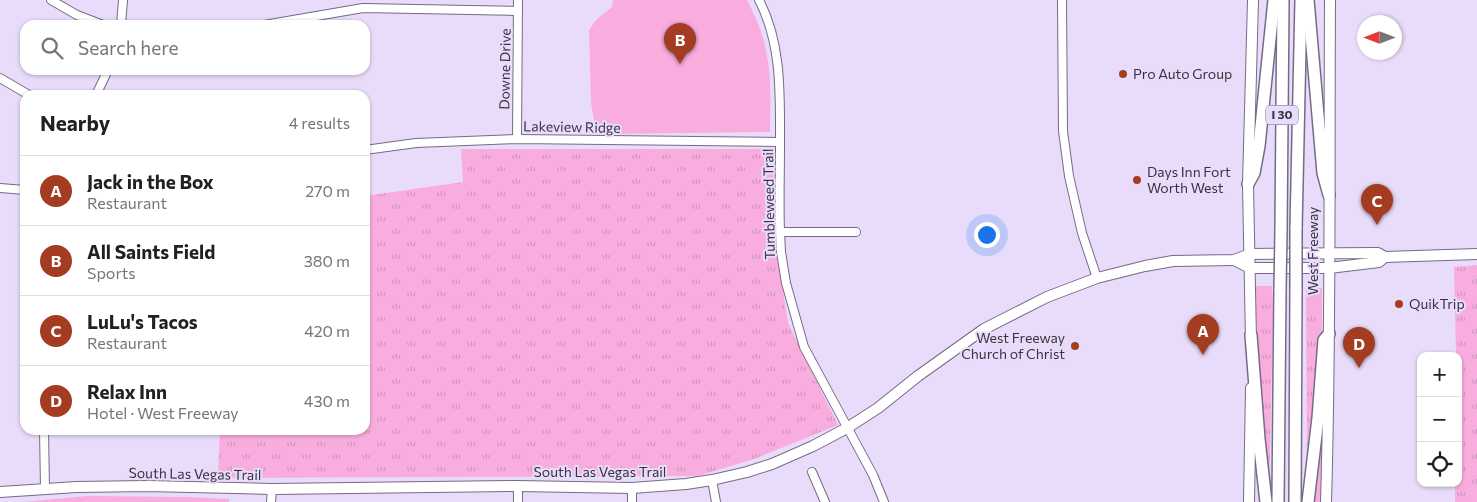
<!DOCTYPE html>
<html lang="en">
<head>
<meta charset="utf-8">
<style>
  :root { --surface:#fff; --page:#f2f2f2; --text:#202124; --muted:#757577; --line:#e0e0e0; --accent:#a43c21 }
  body { margin:0; font-family:Commissioner,sans-serif; background:var(--page); color:var(--text) }
  .controls { position:absolute; right:15px; bottom:15px; display:grid; overflow:hidden; border-radius:10px; box-shadow:0 1px 4px #0004 }
  .controls button { width:45px; height:45px; display:grid; place-items:center; padding:0; border:0; border-bottom:1px solid var(--line); background:var(--surface); color:var(--text); font:25px sans-serif }
  .compass { position:absolute; left:1357px; top:15px; width:45px; height:45px; border-radius:50%; background:var(--surface); box-shadow:0 1px 4px #0004; rotate:270deg }
  .you { position:absolute; left:986px; top:234px; width:18px; height:18px; margin:-12px; border:4px solid #fff; border-radius:50%; background:#1a73e8; box-shadow:0 0 0 8px #1a73e833 }
  .badge { display:grid; place-items:center; width:32px; height:32px; border-radius:50%; background:var(--accent); color:#fff; font-size:16px; font-weight:700 }
  .pin { position:absolute; translate:-50% -41px; filter:drop-shadow(0 1px 2px #0008) }
  .pin::after { content:''; position:absolute; top:26px; width:18px; height:15px; background:inherit; clip-path:polygon(0 0,100% 0,50% 100%) }
  .list { margin:0; padding:0; list-style:none }
  h2 { display:flex; justify-content:space-between; align-items:center; height:65px; margin:0; padding:0 20px; font-size:21px }
  h2 small { font-size:16px; font-weight:400; color:var(--muted) }
  .list li { display:grid; grid-template-columns:32px 1fr auto; gap:15px; align-items:center; box-sizing:border-box; height:70px; padding:0 20px; border-top:1px solid var(--line) }
  .list b { display:block; font-size:19px; white-space:nowrap }
  .list p { margin:0; font-size:16px; white-space:nowrap; color:var(--muted) }
  .list em { font-size:16px; font-style:normal; color:var(--muted) }
  .icon { flex:none; width:28px; height:28px; fill:none; stroke:currentColor; stroke-width:2; stroke-linecap:round; stroke-linejoin:round }
  .map { position:relative; flex:none; width:1477px; height:502px; overflow:hidden }
  .search { position:absolute; background:var(--surface); box-shadow:0 1px 4px #0004; left:20px; top:20px; width:350px; height:55px; display:flex; align-items:center; gap:12px; box-sizing:border-box; padding:0 18px; border-radius:15px; color:var(--muted); font-size:19px }
  .panel { position:absolute; background:var(--surface); box-shadow:0 1px 4px #0004; left:20px; top:90px; width:350px; height:345px; border-radius:15px }
  .map>svg:first-child { display:block }
</style>
</head>
<body>
<div class="map">
<svg width="1477" height="502" viewBox="0 0 1477 502">
  <defs>
    <pattern id="grass-tufts" width="24" height="20" patternUnits="userSpaceOnUse" patternTransform="scale(1.25)"><rect width="24" height="20" fill="#f8adde"/><path d="M3 7l-1-3M5 7V3M7 7l1-3M15 17l-1-3M17 17v-4M19 17l1-3" fill="none" stroke="#d595c0"/></pattern>
  </defs>
  <rect width="100%" height="100%" fill="#e8dcfa"/>
  <!-- grass -->
  <g fill="url(#grass-tufts)">
    <polygon points="461,149 773,149 774,232 788,323 838,425 754,459 698,476 218,478 220,430 365,430 365,196 463,182"/>
    <polygon points="1477,265 1477,502 1455,502 1455,483 1458,483 1458,356 1456,356 1454,267"/>
    <polygon points="1254,286 1272,286 1273,310 1269,499 1257,366"/>
    <polygon points="1306,287 1322,288 1322,346 1307,476"/>
    <polygon points="1323,418 1321,502 1311,502"/>
  </g>
  <!-- park -->
  <g fill="#f8adde">
    <path d="M613 0H747C755 16 763 33 766 51 772 77 770 105 770 132L604 134 599 132 595 126 591 103 589 30 596 20 612 7Z"/>
    <polygon points="87,496 188,497 229,499 229,502 22,502"/>
  </g>
  <g fill="none" stroke-linecap="round" stroke-linejoin="round">
    <defs>
      <g id="minor">
        <polyline points="51,0 77,15 103,25"/>
        <path d="M759 0C782 44 780 95 780 143 780 173 779 202 780 232L781 252 786 283 804 347 873 475 884 502"/>
        <polyline points="1062,0 1063,131 1069,176 1082,233 1097,278"/>
        <polyline points="121,25 123,0"/>
        <polyline points="264,25 363,8 518,11"/>
        <polyline points="0,78 29,95"/>
        <polyline points="96,95 108,70"/>
        <polyline points="517,139 518,0"/>
        <polyline points="365,150 416,143 517,139 780,142"/>
        <polyline points="0,188 25,190"/>
        <polyline points="780,232 856,232"/>
        <polyline points="44,430 45,488"/>
        <polyline points="812,472 825,502"/>
        <polyline points="712,480 716,502"/>
        <polyline points="271,502 272,489"/>
        <polyline points="518,502 518,486"/>
        <polyline points="632,502 632,488"/>
      </g>
      <g id="major">
        <polyline points="1234,260 1250,268 1329,268 1379,262 1385,257"/>
        <polyline points="1251,341 1248,184 1253,0"/>
        <polyline points="0,492 77,487 147,486 272,489 518,486 632,488 686,484 712,480 747,472 772,464 813,446 847,428 878,408 918,376 984,329 1047,297 1097,278 1145,266 1173,261 1234,260 1250,254 1378,253 1385,257 1477,254"/>
        <polyline points="1249,502 1251,388"/>
        <path d="M1326 502C1331 335 1329 167 1330 0"/>
      </g>
      <g id="highway">
        <polyline points="1308,0 1323,173 1329,195"/>
        <polyline points="1248,184 1254,173 1259,146 1274,0"/>
        <polyline points="1296,229 1301,0"/>
        <polyline points="1281,230 1283,0"/>
        <polyline points="1251,335 1259,439 1266,502"/>
        <polyline points="1278,502 1280,289"/>
        <polyline points="1295,502 1296,289"/>
        <polyline points="1308,502 1318,418 1324,340 1329,334"/>
      </g>
    </defs>
    <!-- minor casing -->
    <use href="#minor" stroke="#766b86" stroke-width="10"/>
    <!-- major casing -->
    <use href="#major" stroke="#766b86" stroke-width="12"/>
    <!-- highway casing -->
    <use href="#highway" stroke="#766b86" stroke-width="14"/>
    <!-- minor -->
    <use href="#minor" stroke="#fff" stroke-width="8"/>
    <!-- major -->
    <use href="#major" stroke="#fff" stroke-width="10"/>
    <!-- highway -->
    <use href="#highway" stroke="#fff" stroke-width="11"/>
    <defs>
      <g id="highway-bridge">
        <polyline points="1280,289 1281,230"/>
        <polyline points="1296,289 1296,229"/>
      </g>
    </defs>
    <!-- highway-bridge casing -->
    <use href="#highway-bridge" stroke="#766b86" stroke-width="14" stroke-linecap="butt"/>
    <!-- highway-bridge -->
    <use href="#highway-bridge" stroke="#fff" stroke-width="11"/>
  </g>
  <!-- markers -->
  <g fill="#a43c21" stroke="#e8dcfa" stroke-width="2">
    <circle cx="1123" cy="74" r="5"/>
    <circle cx="1137" cy="180" r="5"/>
    <circle cx="1399" cy="304" r="5"/>
    <circle cx="1075" cy="346" r="5"/>
  </g>
  <g text-anchor="middle" stroke-width="4" stroke-linejoin="round" paint-order="stroke">
    <!-- shield labels -->
    <rect fill="#e8dcfa" stroke="#6d6677" stroke-width="1" x="1266" y="105.5" width="32" height="19" rx="4"/>
    <g font-size="12" font-weight="bold" fill="#38333f">
      <text x="1282" y="119">I 30</text>
    </g>
    <!-- street labels -->
    <g font-size="14" fill="#38333f" stroke="#e8dcfa">
      <text transform="translate(505 69) rotate(-89)" y="5">Downe Drive</text>
      <text transform="translate(572 127) rotate(1)" y="5">Lakeview Ridge</text>
      <text transform="translate(769 204) rotate(-91)" y="5">Tumbleweed Trail</text>
      <text transform="translate(1313 251) rotate(-90)" y="5">West Freeway</text>
      <text x="600" y="477">South Las Vegas Trail</text>
      <text transform="translate(195 474) rotate(1)" y="5">South Las Vegas Trail</text>
    </g>
    <!-- poi labels -->
    <g font-size="14" fill="#38333f" stroke="#e8dcfa" text-anchor="start">
      <text x="1133" y="79">Pro Auto Group</text>
      <text x="1147" y="177">Days Inn Fort<tspan x="1147" dy="16">Worth West</tspan></text>
      <text x="1409" y="309">QuikTrip</text>
      <text x="1065" y="343" text-anchor="end">West Freeway<tspan x="1065" dy="16">Church of Christ</tspan></text>
    </g>
  </g>
</svg>
<div class="controls">
<button>+</button>
<button>−</button>
<button><svg class="icon" aria-label="locate" viewBox="0 0 24 24"><circle cx="12" cy="12" r="6"/><path d="M12 2v4M12 18v4M2 12h4M18 12h4"/></svg></button>
</div>
<svg class="compass" viewBox="-18 -18 36 36"><path d="M0-13l5 13h-10z" fill="#e53935"/><path d="M0 13l5-13h-10z" fill="#757577"/></svg>
<div class="you"></div>
<div class="pin badge" style="left:1203px;top:355px">A</div>
<div class="pin badge" style="left:680px;top:64px">B</div>
<div class="pin badge" style="left:1377px;top:225px">C</div>
<div class="pin badge" style="left:1359px;top:368px">D</div>
<div class="search"><svg class="icon" aria-label="search" viewBox="0 0 24 24"><circle cx="10" cy="10" r="6"/><path d="M15 15l6 6"/></svg>Search here</div>
<section class="panel">
<h2>Nearby<small>4 results</small></h2>
<ul class="list">
<li><span class="badge">A</span><div><b>Jack in the Box</b><p>Restaurant</p></div><em>270 m</em></li>
<li><span class="badge">B</span><div><b>All Saints Field</b><p>Sports</p></div><em>380 m</em></li>
<li><span class="badge">C</span><div><b>LuLu's Tacos</b><p>Restaurant</p></div><em>420 m</em></li>
<li><span class="badge">D</span><div><b>Relax Inn</b><p>Hotel · West Freeway</p></div><em>430 m</em></li>
</ul>
</section>
</div>
</body>
</html>
